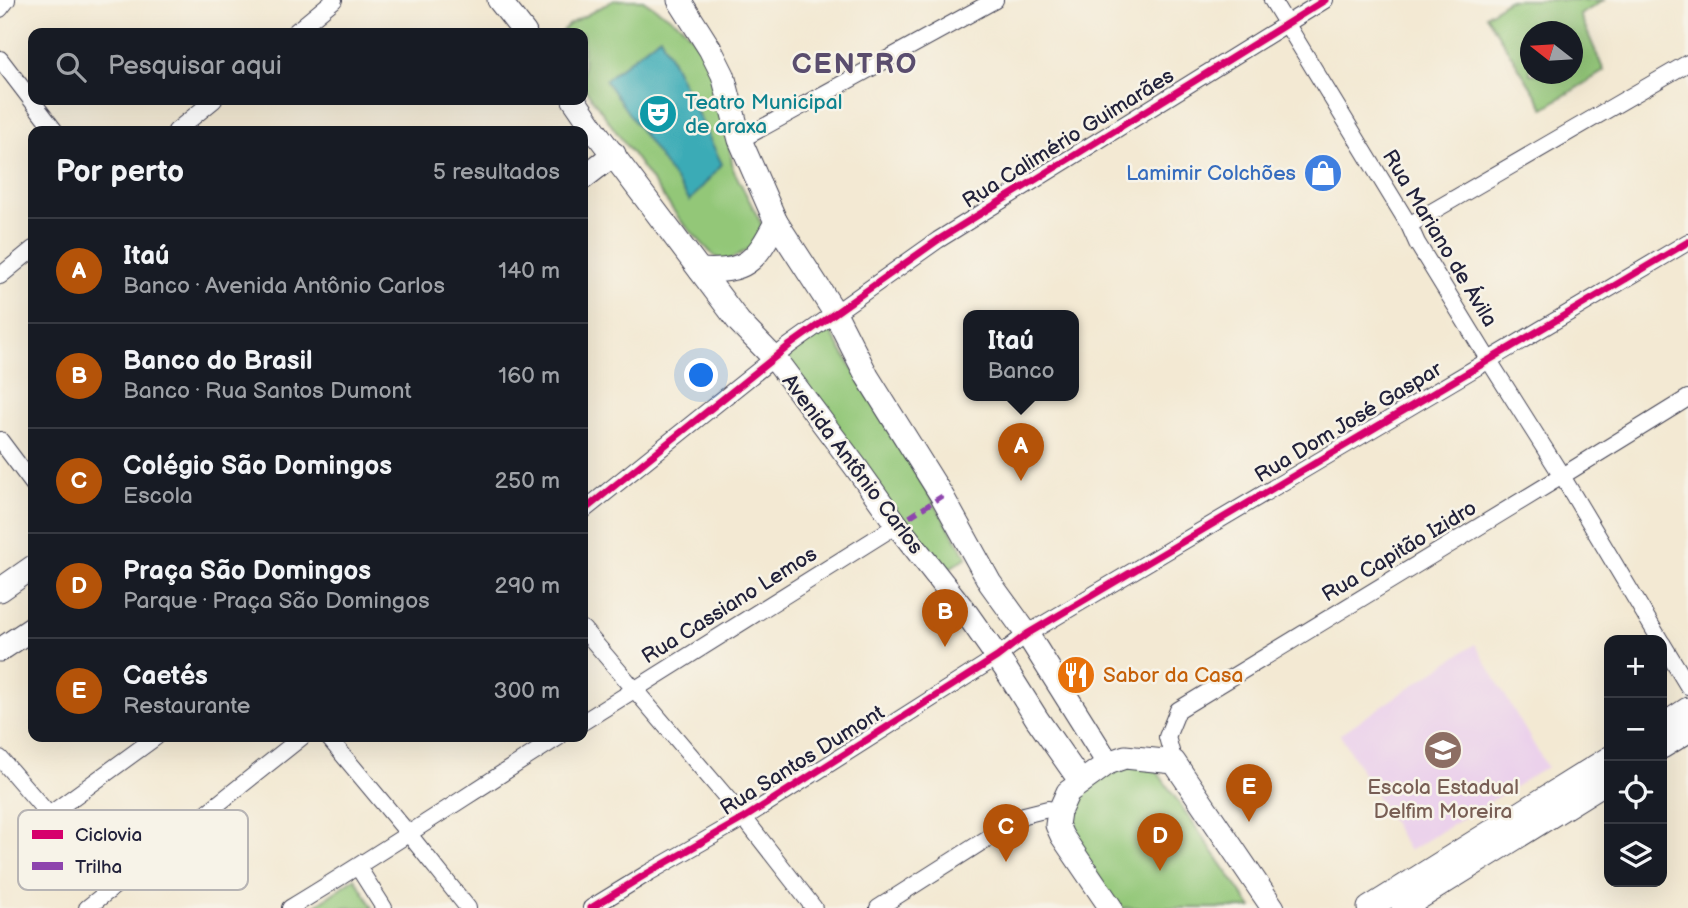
<!DOCTYPE html>
<html lang="pt">
<head>
<meta charset="utf-8">
<style>
  :root { --surface:#171b24; --page:#242831; --text:#f1f3f6; --muted:#9ea1a6; --line:#363941; --accent:#b45309 }
  body { margin:0; font-family:"Balsamiq Sans",sans-serif; background:var(--page); color:var(--text) }
  .controls { position:absolute; right:21px; bottom:21px; display:grid; overflow:hidden; border-radius:14px; box-shadow:0 7px 28px #0002 }
  .controls button { width:63px; height:63px; display:grid; place-items:center; padding:0; border:0; border-bottom:2px solid var(--line); background:var(--surface); color:var(--text); font:35px sans-serif }
  .compass { position:absolute; left:1520px; top:21px; width:63px; height:63px; border-radius:50%; background:var(--surface); box-shadow:0 7px 28px #0002; rotate:287deg }
  .you { position:absolute; left:702px; top:376px; width:24px; height:24px; margin:-18px; border:5px solid #fff; border-radius:50%; background:#1a73e8; box-shadow:0 0 0 10px #1a73e833 }
  .badge { display:grid; place-items:center; width:46px; height:46px; border-radius:50%; background:var(--accent); color:#fff; font-size:23px; font-weight:700 }
  .pin { position:absolute; translate:-50% -58px; filter:drop-shadow(0 2px 4px #0008) }
  .pin::after { content:''; position:absolute; top:37px; width:24px; height:21px; background:inherit; clip-path:polygon(0 0,100% 0,50% 100%) }
  .popup { position:absolute; left:963px; top:310px; width:116px; height:91px; box-sizing:border-box; display:grid; place-content:center; border-radius:14px; background:var(--surface); filter:drop-shadow(0 2px 5px #0005); font-size:23px; white-space:nowrap; color:var(--muted) }
  .popup b { font-size:26px; color:var(--text) }
  .popup::after { content:''; position:absolute; left:50%; top:100%; margin-left:-14px; border:14px solid transparent; border-top-color:var(--surface) }
  .list { margin:0; padding:0; list-style:none }
  h2 { display:flex; justify-content:space-between; align-items:center; height:91px; margin:0; padding:0 28px; font-size:30px }
  h2 small { font-size:23px; font-weight:400; color:var(--muted) }
  .list li { display:grid; grid-template-columns:46px 1fr auto; gap:21px; align-items:center; box-sizing:border-box; height:105px; padding:0 28px; border-top:2px solid var(--line) }
  .list b { display:block; font-size:26px; white-space:nowrap }
  .list p { margin:0; font-size:23px; white-space:nowrap; color:var(--muted) }
  .list em { font-size:23px; font-style:normal; color:var(--muted) }
  .icon { flex:none; width:38px; height:38px; fill:none; stroke:currentColor; stroke-width:2; stroke-linecap:round; stroke-linejoin:round }
  .map { position:relative; flex:none; width:1688px; height:908px; overflow:hidden }
  .search { position:absolute; background:var(--surface); box-shadow:0 7px 28px #0002; left:28px; top:28px; width:560px; height:77px; display:flex; align-items:center; gap:18px; box-sizing:border-box; padding:0 24px; border-radius:14px; color:var(--muted); font-size:26px }
  .panel { position:absolute; background:var(--surface); box-shadow:0 7px 28px #0002; left:28px; top:126px; width:560px; height:616px; border-radius:14px }
  .map>svg:first-child { display:block }
</style>
</head>
<body>
<div class="map">
<svg width="1688" height="908" viewBox="0 0 1688 908">
  <rect width="100%" height="100%" fill="#f7f3e8"/>
  <filter id="ink" filterUnits="userSpaceOnUse"><feTurbulence type="fractalNoise" baseFrequency=".0143" numOctaves="2"/><feDisplacementMap in="SourceGraphic" scale="14" xChannelSelector="R" yChannelSelector="G"/><feConvolveMatrix kernelMatrix="1 2 1 2 8 2 1 2 1" color-interpolation-filters="sRGB"/></filter>
  <filter id="wash" filterUnits="userSpaceOnUse"><feTurbulence type="fractalNoise" baseFrequency=".00686" numOctaves="4" result="noise"/><feDisplacementMap in="SourceGraphic" scale="28" xChannelSelector="R" yChannelSelector="G"/><feGaussianBlur stdDeviation="1.57" result="paint"/><feColorMatrix in="noise" values="0 0 0 0 0 0 0 0 0 0 0 0 0 0 0 0 0 1.4 0 .05"/><feComposite in="paint" operator="in"/></filter>
  <g filter="url(#wash)">
    <rect width="100%" height="100%" fill="#f3e9d3"/>
    <!-- built -->
    <polygon fill="#ebd1eb" points="1475,644 1547,767 1409,851 1340,734"/>
    <!-- green -->
    <g fill="#93c778" stroke="#5a745a" stroke-width="2" fill-rule="evenodd">
      <polygon points="614,0 643,0 680,24 702,47 722,97 733,169 764,229 761,242 725,262 714,256 681,221 583,86 583,33 561,33 568,25"/>
      <path d="M1508 0H1604L1580 15 1604 71 1544 108 1486 15ZM1530 32H1572V74H1530Z"/>
      <polygon points="814,333 831,333 967,557 942,573 785,368 789,355"/>
      <polygon points="1127,764 1156,770 1252,908 1118,908 1071,834 1067,819 1076,794"/>
      <polygon points="355,878 373,908 312,908"/>
    </g>
    <!-- water -->
    <polygon fill="#3aabb6" stroke="#2e6678" stroke-width="2" points="660,36 722,164 690,201 605,80"/>
  </g>
  <g filter="url(#ink)">
    <g fill="none" stroke-linecap="round" stroke-linejoin="round">
      <defs>
        <g id="minor">
          <polyline points="1272,0 1409,225 1417,243 1488,359 1562,476 1660,640"/>
          <polyline points="0,9 7,0"/>
          <polyline points="294,33 334,0"/>
          <polyline points="0,59 55,131"/>
          <polyline points="176,131 214,100"/>
          <polyline points="740,140 995,0"/>
          <polyline points="1409,225 1688,63"/>
          <polyline points="0,276 33,249"/>
          <polyline points="0,440 33,484"/>
          <polyline points="583,511 790,345 938,240 1325,0"/>
          <polyline points="583,629 744,818 814,908"/>
          <polyline points="1662,643 1688,686"/>
          <polyline points="583,722 897,525"/>
          <polyline points="328,737 408,833 468,908"/>
          <polyline points="0,758 49,815 109,891"/>
          <polyline points="1174,762 1167,737 1178,710 1562,476 1688,398"/>
          <polyline points="49,815 156,737"/>
          <polyline points="358,867 384,908"/>
          <polyline points="87,908 302,737"/>
          <path d="M290 908C381 853 469 794 559 737"/>
          <polyline points="591,908 648,873 744,818 997,657 1027,634 1688,242"/>
          <polyline points="878,908 1024,815 1048,809 1059,812"/>
        </g>
        <g id="secondary">
          <polyline points="499,0 525,33"/>
          <polyline points="679,0 710,49 723,75 740,140 776,222 835,313 867,376 942,496 990,583 1027,634 1108,763"/>
          <polyline points="574,100 598,135 739,322 775,359 855,466 897,525 967,614 1005,668 1037,719 1081,782"/>
          <polyline points="583,178 614,154"/>
          <path d="M700 270C746 273 755 262 776 222"/>
          <polyline points="0,590 33,567"/>
          <polyline points="0,650 33,628"/>
          <polyline points="1662,726 1688,709"/>
          <polyline points="1662,747 1688,731"/>
          <polyline points="1111,908 1062,836 1057,825 1059,812 1068,792 1108,763 1125,757 1174,762 1273,908"/>
          <polyline points="1369,908 1609,758"/>
          <polyline points="1403,908 1609,780"/>
        </g>
      </defs>
      <!-- minor casing -->
      <use href="#minor" stroke="#414052" stroke-width="18"/>
      <!-- secondary casing -->
      <use href="#secondary" stroke="#414052" stroke-width="25"/>
      <!-- minor -->
      <use href="#minor" stroke="#fff" stroke-width="16"/>
      <!-- secondary -->
      <use href="#secondary" stroke="#fff" stroke-width="23"/>
      <!-- quiet -->
      <polyline stroke="#8e44ad" stroke-width="5" stroke-dasharray="10 5" stroke-linecap="butt" points="897,525 942,496"/>
      <defs>
        <g id="cycleway">
          <polyline points="583,511 790,345 938,240 1325,0"/>
          <polyline points="591,908 648,873 744,818 997,657 1027,634 1688,242"/>
        </g>
      </defs>
      <!-- cycleway casing -->
      <use href="#cycleway" stroke="#f7f3e8" stroke-width="11"/>
      <!-- cycleway -->
      <use href="#cycleway" stroke="#d6006c" stroke-width="7"/>
    </g>
  </g>
  <!-- icons -->
  <defs>
    <symbol id="theatre-disc" viewBox="-11 -11 22 22"><circle r="9.5" fill="#0f9aa8" stroke="#f7f3e8"/><path d="M-5-5.5Q0-4 5-5.5V0Q5 5 0 6Q-5 5-5 0ZM-3.3-2.5H-1v1.5H-3.3ZM1-2.5H3.3v1.5H1ZM-2.8 1Q0 5.5 2.8 1Z" fill="#fff"/></symbol>
    <symbol id="shop-disc" viewBox="-11 -11 22 22"><circle r="9.5" fill="#3f7fe0" stroke="#f7f3e8"/><path d="M-5-2.5h2.3a2.7 3.5 0 0 1 5.4 0H5L5.5 6h-11ZM-1.5-2.5h3a1.5 2.3 0 0 0-3 0Z" fill="#fff"/></symbol>
    <symbol id="restaurant-disc" viewBox="-11 -11 22 22"><circle r="9.5" fill="#e8710a" stroke="#f7f3e8"/><path d="M-5-6h1v4h1v-4h1v4h1v-4h1v5L-1.5 .5V6h-2V.5L-5-1ZM5-6V6H3V1.5H1.5Q1.5-4 5-6Z" fill="#fff"/></symbol>
    <symbol id="school-disc" viewBox="-11 -11 22 22"><circle r="9.5" fill="#8d6e63" stroke="#f7f3e8"/><path d="M0-5L7-2L0 1L-7-2ZM-4 1L0 2.5L4 1V4Q0 6-4 4Z" fill="#fff"/></symbol>
  </defs>
  <g fill-rule="evenodd">
    <use href="#theatre-disc" x="636" y="92" width="44" height="44"/>
    <use href="#shop-disc" x="1301" y="151" width="44" height="44"/>
    <use href="#restaurant-disc" x="1054" y="653" width="44" height="44"/>
    <use href="#school-disc" x="1421" y="728" width="44" height="44"/>
  </g>
  <g text-anchor="middle" stroke-width="5" stroke-linejoin="round" paint-order="stroke">
    <!-- culture labels -->
    <g font-size="21" fill="#0d838f" stroke="#f7f3e8" text-anchor="start">
      <text x="685" y="109">Teatro Municipal<tspan x="685" dy="24">de araxa</tspan></text>
    </g>
    <!-- street labels -->
    <g font-size="21" fill="#22223b" stroke="#f7f3e8">
      <text transform="translate(1068 138) rotate(-32)" y="7">Rua Calimério Guimarães</text>
      <text transform="translate(1440 238) rotate(59)" y="7">Rua Mariano de Ávila</text>
      <text transform="translate(1348 422) rotate(-31)" y="7">Rua Dom José Gaspar</text>
      <text transform="translate(853 464) rotate(53)" y="7">Avenida Antônio Carlos</text>
      <text transform="translate(1399 551) rotate(-31)" y="7">Rua Capitão Izidro</text>
      <text transform="translate(729 605) rotate(-32)" y="7">Rua Cassiano Lemos</text>
      <text transform="translate(802 760) rotate(-32)" y="7">Rua Santos Dumont</text>
    </g>
    <!-- shop labels -->
    <g font-size="21" fill="#366cbe" stroke="#f7f3e8" text-anchor="end">
      <text x="1296" y="180">Lamimir Colchões</text>
    </g>
    <!-- food labels -->
    <g font-size="21" fill="#c56008" stroke="#f7f3e8" text-anchor="start">
      <text x="1103" y="682">Sabor da Casa</text>
    </g>
    <!-- education labels -->
    <g font-size="21" fill="#785e54" stroke="#f7f3e8">
      <text x="1443" y="794">Escola Estadual<tspan x="1443" dy="24">Delfim Moreira</tspan></text>
    </g>
    <!-- district labels -->
    <g font-size="28" font-weight="bold" letter-spacing="2" fill="#5a4d6e" stroke="#f7f3e8">
      <text x="855" y="73">CENTRO</text>
    </g>
  </g>
  <!-- legend -->
  <rect x="18" y="810" width="230" height="80" rx="10" fill="#f7f3e8" stroke="#b7b4b4" stroke-width="2"/>
  <rect x="32" y="830" width="31" height="9" fill="#d6006c"/>
  <rect x="32" y="862" width="31" height="8" fill="#8e44ad"/>
  <g font-size="19" fill="#22223b">
    <text x="75" y="841">Ciclovia</text>
    <text x="75" y="873">Trilha</text>
  </g>
</svg>
<div class="controls">
<button>+</button>
<button>−</button>
<button><svg class="icon" aria-label="locate" viewBox="0 0 24 24"><circle cx="12" cy="12" r="6"/><path d="M12 2v4M12 18v4M2 12h4M18 12h4"/></svg></button>
<button><svg class="icon" aria-label="layers" viewBox="0 0 24 24"><path d="M12 4l9 5-9 5-9-5zM3 14l9 5 9-5"/></svg></button>
</div>
<svg class="compass" viewBox="-18 -18 36 36"><path d="M0-13l5 13h-10z" fill="#e53935"/><path d="M0 13l5-13h-10z" fill="#9ea1a6"/></svg>
<div class="you"></div>
<div class="pin badge" style="left:1021px;top:481px">A</div>
<div class="popup"><b>Itaú</b>Banco</div>
<div class="pin badge" style="left:945px;top:647px">B</div>
<div class="pin badge" style="left:1006px;top:862px">C</div>
<div class="pin badge" style="left:1160px;top:871px">D</div>
<div class="pin badge" style="left:1249px;top:822px">E</div>
<div class="search"><svg class="icon" aria-label="search" viewBox="0 0 24 24"><circle cx="10" cy="10" r="6"/><path d="M15 15l6 6"/></svg>Pesquisar aqui</div>
<section class="panel">
<h2>Por perto<small>5 resultados</small></h2>
<ul class="list">
<li><span class="badge">A</span><div><b>Itaú</b><p>Banco · Avenida Antônio Carlos</p></div><em>140 m</em></li>
<li><span class="badge">B</span><div><b>Banco do Brasil</b><p>Banco · Rua Santos Dumont</p></div><em>160 m</em></li>
<li><span class="badge">C</span><div><b>Colégio São Domingos</b><p>Escola</p></div><em>250 m</em></li>
<li><span class="badge">D</span><div><b>Praça São Domingos</b><p>Parque · Praça São Domingos</p></div><em>290 m</em></li>
<li><span class="badge">E</span><div><b>Caetés</b><p>Restaurante</p></div><em>300 m</em></li>
</ul>
</section>
</div>
</body>
</html>
